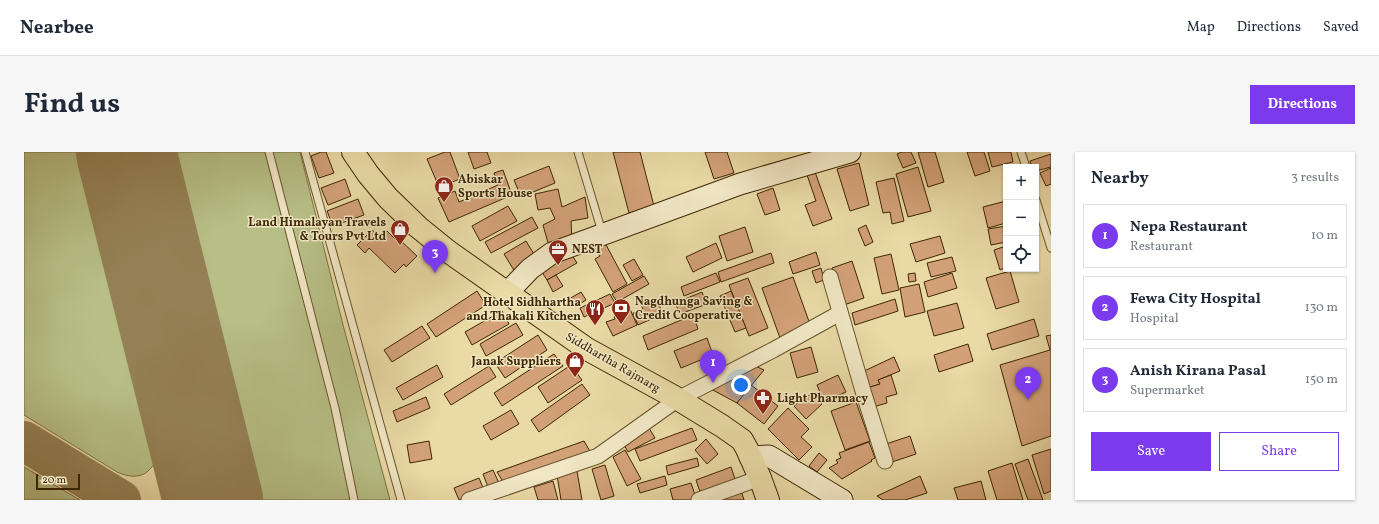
<!DOCTYPE html>
<html lang="en">
<head>
<meta charset="utf-8">
<style>
  :root { --surface:#fff; --page:#f6f6f7; --text:#1f2937; --muted:#747a83; --line:#e0e1e3; --accent:#7c3aed }
  body { margin:0; font-family:Vollkorn,serif; background:var(--page); color:var(--text) }
  .controls { position:absolute; right:12px; top:12px; display:grid; overflow:hidden; border-radius:0px; box-shadow:0 1px 3px #0004 }
  .controls button { width:36px; height:36px; display:grid; place-items:center; padding:0; border:0; border-bottom:1px solid var(--line); background:var(--surface); color:var(--text); font:20px sans-serif }
  .scale { position:absolute; left:12px; bottom:10px; width:44px; box-sizing:border-box; padding-left:4px; border:2px solid #3e2703; border-top:0; font-size:11px; line-height:14px; white-space:nowrap; color:#3e2703; -webkit-text-stroke:3px #f1e7c5; paint-order:stroke }
  .you { position:absolute; left:717px; top:233px; width:14px; height:14px; margin:-10px; border:3px solid #fff; border-radius:50%; background:#1a73e8; box-shadow:0 0 0 6px #1a73e833 }
  .badge { display:grid; place-items:center; width:26px; height:26px; border-radius:50%; background:var(--accent); color:#fff; font-size:13px; font-weight:700 }
  .pin { position:absolute; translate:-50% -33px; filter:drop-shadow(0 1px 2px #0008) }
  .pin::after { content:''; position:absolute; top:21px; width:14px; height:12px; background:inherit; clip-path:polygon(0 0,100% 0,50% 100%) }
  .list { margin:0; padding:0; list-style:none }
  h2 { display:flex; justify-content:space-between; align-items:center; height:52px; margin:0; padding:0 16px; font-size:17px }
  h2 small { font-size:13px; font-weight:400; color:var(--muted) }
  .list li { display:grid; grid-template-columns:26px 1fr auto; gap:12px; align-items:center; box-sizing:border-box; height:64px; margin:0 8px 8px; padding:0 8px; border:1px solid var(--line); border-radius:0px }
  .list b { display:block; font-size:15px; white-space:nowrap }
  .list p { margin:0; font-size:13px; white-space:nowrap; color:var(--muted) }
  .list em { font-size:13px; font-style:normal; color:var(--muted) }
  .actions { display:flex; gap:8px; padding:12px 16px }
  .actions a { flex:1; padding:9px 0; border:1px solid var(--accent); border-radius:0px; text-align:center; font-size:14px; color:var(--accent) }
  .actions .main { background:var(--accent); color:#fff }
  .icon { flex:none; width:22px; height:22px; fill:none; stroke:currentColor; stroke-width:2; stroke-linecap:round; stroke-linejoin:round }
  .map { position:relative; flex:none; width:1027px; height:348px; overflow:hidden; border-radius:0px }
  header { display:flex; align-items:center; gap:24px; box-sizing:border-box; height:56px; padding:0 20px; background:var(--surface); border-bottom:1px solid var(--line) }
  header strong { font-size:19px }
  nav { display:flex; gap:22px; margin-inline-start:auto; font-size:14px }
  .intro { display:flex; align-items:center; justify-content:space-between; box-sizing:border-box; height:96px; padding:0 24px }
  h1 { margin:0; font-size:28px }
  .button { padding:10px 18px; border-radius:0px; background:var(--accent); color:#fff; font-size:14px; font-weight:700 }
  main { display:flex; gap:24px; padding:0 24px }
  aside { flex:1; background:var(--surface); border-radius:0px; box-shadow:0 1px 3px #0004 }
  .map>svg:first-child { display:block }
</style>
</head>
<body>
<header>
<strong>Nearbee</strong>
<nav><a>Map</a><a>Directions</a><a>Saved</a></nav>
</header>
<div class="intro"><h1>Find us</h1><a class="button">Directions</a></div>
<main>
<div class="map">
<svg width="1027" height="348" viewBox="0 0 1027 348">
  <rect width="100%" height="100%" fill="#e9daa6"/>
  <filter id="stains"><feTurbulence type="fractalNoise" baseFrequency=".005" numOctaves="4"/><feColorMatrix values="0 0 0 0 .2 0 0 0 0 .09 0 0 0 0 .02 0 0 0 .5 -.17"/></filter>
  <radialGradient id="worn" r=".72"><stop offset=".6" stop-color="#630" stop-opacity="0"/><stop offset="1" stop-color="#630" stop-opacity=".3"/></radialGradient>
  <!-- green -->
  <g fill="#b7bf86" stroke="#7a7344">
    <path d="M0 0H66L139 290C132 314 122 333 93 320L0 263Z"/>
    <polygon points="139,0 276,0 318,169 366,348 227,348"/>
    <polygon points="0,315 56,348 0,348"/>
  </g>
  <g fill="none" stroke-linecap="round" stroke-linejoin="round">
    <!-- taxiway -->
    <polyline stroke="#948054" stroke-width="40" points="0,289 97,348"/>
    <!-- runway -->
    <polyline stroke="#948054" stroke-width="100" points="102,0 189,348"/>
  </g>
  <!-- building -->
  <g fill="#d3a178" stroke="#3e2703">
    <polygon points="297,0 302,0 310,21 295,26 287,4"/>
    <polygon points="421,0 426,0 436,27 415,35 403,7"/>
    <polygon points="444,0 463,0 467,11 450,17"/>
    <polygon points="589,0 616,0 630,54 605,61"/>
    <polygon points="681,0 703,0 710,21 690,27"/>
    <polygon points="878,0 887,0 892,11 879,16 873,2"/>
    <polygon points="894,0 911,0 920,30 904,35"/>
    <polygon points="943,0 960,0 966,19 951,24"/>
    <polygon points="964,0 987,0 989,10 968,15"/>
    <polygon points="1027,2 1027,15 1012,19 1012,15 1008,15 1006,9"/>
    <polygon points="835,11 845,53 826,59 813,17"/>
    <polygon points="525,14 531,31 497,45 490,28"/>
    <polygon points="894,15 907,59 884,65 872,22"/>
    <polygon points="1027,16 1027,32 1022,34 1016,21"/>
    <polygon points="479,18 488,43 425,70 414,46 431,39 435,50 474,33 470,21"/>
    <polygon points="791,20 808,67 789,74 781,53 792,49 783,23"/>
    <polygon points="870,26 880,69 868,72 866,60 859,61 852,30"/>
    <polygon points="321,27 327,44 304,53 297,36"/>
    <polygon points="749,36 756,58 741,63 733,42"/>
    <polygon points="534,37 538,55 561,45 564,66 547,69 548,90 526,98 519,73 531,67 526,56 514,58 511,42"/>
    <polygon points="334,47 340,63 309,74 303,59"/>
    <polygon points="982,49 982,71 964,76 959,55"/>
    <polygon points="484,54 493,69 456,89 448,74"/>
    <polygon points="508,65 514,76 467,101 461,90"/>
    <polygon points="842,73 849,90 841,94 834,77"/>
    <polygon points="982,74 982,90 967,93 964,77"/>
    <polygon points="721,75 729,100 703,109 695,84"/>
    <polygon points="348,78 356,85 363,79 373,89 375,87 393,104 382,115 380,112 371,121 345,96 341,101 333,93"/>
    <polygon points="916,84 921,101 892,110 886,92"/>
    <polygon points="502,89 513,107 491,120 480,102"/>
    <polygon points="580,89 603,132 589,140 571,107 576,104 571,95"/>
    <polygon points="692,91 698,106 669,120 662,105"/>
    <polygon points="982,94 982,115 976,118 970,98"/>
    <polygon points="546,100 553,111 523,128 516,117"/>
    <polygon points="792,100 796,113 769,122 765,110"/>
    <polygon points="747,101 750,111 697,130 694,120"/>
    <polygon points="867,102 875,138 858,142 850,106"/>
    <polygon points="928,105 932,119 907,125 903,111"/>
    <polygon points="610,107 619,123 608,129 599,113"/>
    <polygon points="828,109 840,146 820,153 808,116"/>
    <polygon points="797,116 800,128 792,131 788,119"/>
    <polygon points="986,119 995,150 972,157 962,126"/>
    <polygon points="692,121 696,130 660,144 657,135"/>
    <polygon points="891,121 892,129 885,130 884,122"/>
    <polygon points="928,121 933,136 904,145 900,130"/>
    <polygon points="532,123 539,134 529,140 523,128"/>
    <polygon points="620,124 625,132 593,150 588,142"/>
    <polygon points="769,125 787,175 756,186 738,136"/>
    <polygon points="724,126 744,176 725,184 705,133"/>
    <polygon points="895,132 901,160 881,165 876,136"/>
    <polygon points="453,139 462,153 412,185 403,172"/>
    <polygon points="707,139 722,176 711,180 696,144"/>
    <polygon points="557,140 562,148 551,155 545,147"/>
    <polygon points="678,140 683,152 656,162 651,151"/>
    <polygon points="586,142 591,151 560,165 556,156"/>
    <polygon points="632,146 639,162 614,173 609,161 619,157 617,153"/>
    <polygon points="871,147 874,159 831,173 828,161"/>
    <polygon points="933,151 940,176 910,184 903,159"/>
    <polygon points="606,157 613,173 589,184 582,170 591,167 590,165"/>
    <polygon points="478,159 485,172 448,193 441,180"/>
    <polygon points="669,163 674,177 624,198 619,184"/>
    <polygon points="1010,167 1015,184 968,198 963,182"/>
    <polygon points="492,171 499,183 462,204 456,192"/>
    <polygon points="398,174 406,186 368,210 360,198"/>
    <polygon points="514,183 523,198 481,226 471,211"/>
    <polygon points="1027,183 1027,284 998,294 976,213 1026,198 1022,184"/>
    <polygon points="683,186 689,203 657,216 650,199"/>
    <polygon points="944,192 949,209 915,220 910,203"/>
    <polygon points="787,195 794,220 773,226 766,201"/>
    <polygon points="530,202 539,214 478,254 470,241"/>
    <polygon points="870,205 876,219 854,228 856,232 843,236 836,221"/>
    <polygon points="727,212 740,218 713,251 685,236"/>
    <polygon points="413,213 419,225 379,248 372,236"/>
    <polygon points="547,213 558,228 524,251 514,235"/>
    <polygon points="465,214 472,225 427,253 420,242"/>
    <polygon points="814,223 822,240 800,250 793,233"/>
    <polygon points="867,223 873,242 862,245 863,251 849,255 843,236 856,232 854,228"/>
    <polygon points="558,232 566,243 515,280 507,268"/>
    <polygon points="727,233 754,254 740,272 713,251"/>
    <polygon points="788,241 798,252 782,267 770,254"/>
    <polygon points="402,245 406,256 373,270 369,259"/>
    <polygon points="832,250 846,289 821,298 807,259"/>
    <polygon points="764,256 785,277 777,285 788,295 775,308 744,277"/>
    <polygon points="487,258 495,272 467,288 459,274"/>
    <polygon points="625,276 631,286 604,300 599,291"/>
    <polygon points="668,276 673,288 616,309 611,297"/>
    <polygon points="886,284 892,302 865,311 859,293"/>
    <polygon points="682,287 694,302 683,312 671,298"/>
    <polygon points="405,289 408,307 386,311 383,293"/>
    <polygon points="560,289 567,301 481,333 473,320"/>
    <polygon points="845,290 851,306 847,308 848,309 818,327 805,316 814,311 812,308 817,306 815,301"/>
    <polygon points="1027,297 1027,339 1020,342 1008,303"/>
    <polygon points="601,298 617,327 603,334 589,305"/>
    <polygon points="795,301 803,308 793,320 785,314"/>
    <polygon points="673,306 675,314 644,323 642,314"/>
    <polygon points="1004,307 1019,348 1004,348 991,312"/>
    <polygon points="988,311 999,348 973,348 964,319"/>
    <polygon points="581,313 590,344 577,348 568,317"/>
    <polygon points="707,315 712,330 677,343 672,328"/>
    <polygon points="469,318 475,331 464,335 459,322"/>
    <polygon points="553,319 558,348 537,348 533,323"/>
    <polygon points="641,324 643,333 616,341 613,332"/>
    <polygon points="896,324 903,341 881,348 859,348 853,344"/>
    <polygon points="455,326 460,338 435,348 430,336"/>
    <polygon points="529,329 534,348 514,348 510,335"/>
    <polygon points="957,329 962,348 934,348 930,336"/>
    <polygon points="667,331 672,346 666,348 649,348 646,337"/>
    <polygon points="717,338 720,348 687,348"/>
  </g>
  <g fill="none" stroke-linecap="round" stroke-linejoin="round">
    <defs>
      <g id="lane">
        <polyline points="245,0 311,256 330,348"/>
        <polyline points="281,0 377,348"/>
        <polyline points="554,0 578,80"/>
        <polyline points="997,0 1002,15"/>
        <polyline points="1012,48 1027,96"/>
      </g>
      <g id="street">
        <polyline points="806,125 839,239 861,309"/>
        <polyline points="445,348 574,304 654,247 749,198 816,161"/>
        <polyline points="675,348 736,326"/>
      </g>
      <g id="secondary">
        <polyline points="483,141 506,117 528,101 716,32 826,0"/>
        <polyline points="726,305 745,304 818,348"/>
      </g>
      <polyline id="highway" points="329,0 344,22 364,46 394,75 425,100 563,197 654,247 698,274 718,288 723,297 736,326 744,348"/>
    </defs>
    <!-- lane casing -->
    <use href="#lane" stroke="#69542c" stroke-width="9"/>
    <!-- street casing -->
    <use href="#street" stroke="#69542c" stroke-width="17"/>
    <!-- secondary casing -->
    <use href="#secondary" stroke="#3e2703" stroke-width="23"/>
    <!-- highway casing -->
    <use href="#highway" stroke="#3e2703" stroke-width="24"/>
    <!-- lane -->
    <use href="#lane" stroke="#f1e7c5" stroke-width="7"/>
    <!-- street -->
    <use href="#street" stroke="#f1e7c5" stroke-width="15"/>
    <!-- secondary -->
    <use href="#secondary" stroke="#f1e7c5" stroke-width="21"/>
    <!-- highway -->
    <use href="#highway" stroke="#e9daa6" stroke-width="22"/>
  </g>
  <!-- icons -->
  <defs>
    <symbol id="shop-pin" viewBox="-11 -11 22 30"><path d="M0 17L-7.5 6A9.5 9.5 0 1 1 7.5 6Z" fill="#8f2418" stroke="#f1e7c5"/><path d="M-5-2.5h2.3a2.7 3.5 0 0 1 5.4 0H5L5.5 6h-11ZM-1.5-2.5h3a1.5 2.3 0 0 0-3 0Z" fill="#fff"/></symbol>
    <symbol id="office-pin" viewBox="-11 -11 22 30"><path d="M0 17L-7.5 6A9.5 9.5 0 1 1 7.5 6Z" fill="#8f2418" stroke="#f1e7c5"/><path d="M-6-3h4V-5.5h4V-3h4V5H-6ZM-1-4.5V-3h2v-1.5ZM-6 0V1H6V0Z" fill="#fff"/></symbol>
    <symbol id="bank-pin" viewBox="-11 -11 22 30"><path d="M0 17L-7.5 6A9.5 9.5 0 1 1 7.5 6Z" fill="#8f2418" stroke="#f1e7c5"/><path d="M-6-4H6V4H-6ZM0-2.3a2.3 2.3 0 1 0 0 4.6a2.3 2.3 0 1 0 0-4.6Z" fill="#fff"/></symbol>
    <symbol id="restaurant-pin" viewBox="-11 -11 22 30"><path d="M0 17L-7.5 6A9.5 9.5 0 1 1 7.5 6Z" fill="#8f2418" stroke="#f1e7c5"/><path d="M-5-6h1v4h1v-4h1v4h1v-4h1v5L-1.5 .5V6h-2V.5L-5-1ZM5-6V6H3V1.5H1.5Q1.5-4 5-6Z" fill="#fff"/></symbol>
    <symbol id="pharmacy-pin" viewBox="-11 -11 22 30"><path d="M0 17L-7.5 6A9.5 9.5 0 1 1 7.5 6Z" fill="#8f2418" stroke="#f1e7c5"/><path d="M-2-6h4v4h4v4h-4v4h-4v-4h-4v-4h4Z" fill="#fff"/></symbol>
  </defs>
  <g fill-rule="evenodd">
    <use href="#shop-pin" x="409" y="23" width="22" height="30"/>
    <use href="#shop-pin" x="365" y="66" width="22" height="30"/>
    <use href="#office-pin" x="523" y="86" width="22" height="30"/>
    <use href="#bank-pin" x="586" y="145" width="22" height="30"/>
    <use href="#restaurant-pin" x="560" y="146" width="22" height="30"/>
    <use href="#shop-pin" x="540" y="198" width="22" height="30"/>
    <use href="#pharmacy-pin" x="728" y="235" width="22" height="30"/>
  </g>
  <g text-anchor="middle" stroke-width="3" stroke-linejoin="round" paint-order="stroke">
    <!-- poi labels -->
    <g font-size="12" font-weight="bold" fill="#3e2703" stroke="#f1e7c5" text-anchor="start">
      <text x="434" y="31">Abiskar<tspan x="434" dy="14">Sports House</tspan></text>
      <text x="362" y="74" text-anchor="end">Land Himalayan Travels<tspan x="362" dy="14">&amp; Tours Pvt Ltd</tspan></text>
      <text x="548" y="101">NEST</text>
      <text x="611" y="153">Nagdhunga Saving &amp;<tspan x="611" dy="14">Credit Cooperative</tspan></text>
      <text x="557" y="154" text-anchor="end">Hotel Sidhhartha<tspan x="557" dy="14">and Thakali Kitchen</tspan></text>
      <text x="537" y="213" text-anchor="end">Janak Suppliers</text>
      <text x="753" y="250">Light Pharmacy</text>
    </g>
    <!-- street labels -->
    <g font-size="12" fill="#3e2703" stroke="#f1e7c5">
      <text transform="translate(589 210) rotate(30)" y="4">Siddhartha Rajmarg</text>
    </g>
  </g>
  <rect width="100%" height="100%" filter="url(#stains)"/>
  <rect width="100%" height="100%" fill="url(#worn)"/>
</svg>
<div class="controls">
<button>+</button>
<button>−</button>
<button><svg class="icon" aria-label="locate" viewBox="0 0 24 24"><circle cx="12" cy="12" r="6"/><path d="M12 2v4M12 18v4M2 12h4M18 12h4"/></svg></button>
</div>
<div class="scale">20 m</div>
<div class="you"></div>
<div class="pin badge" style="left:689px;top:231px">1</div>
<div class="pin badge" style="left:1004px;top:248px">2</div>
<div class="pin badge" style="left:411px;top:121px">3</div>
</div>
<aside>
<h2>Nearby<small>3 results</small></h2>
<ul class="list">
<li><span class="badge">1</span><div><b>Nepa Restaurant</b><p>Restaurant</p></div><em>10 m</em></li>
<li><span class="badge">2</span><div><b>Fewa City Hospital</b><p>Hospital</p></div><em>130 m</em></li>
<li><span class="badge">3</span><div><b>Anish Kirana Pasal</b><p>Supermarket</p></div><em>150 m</em></li>
</ul>
<div class="actions"><a class="main">Save</a><a>Share</a></div>
</aside>
</main>
</body>
</html>
